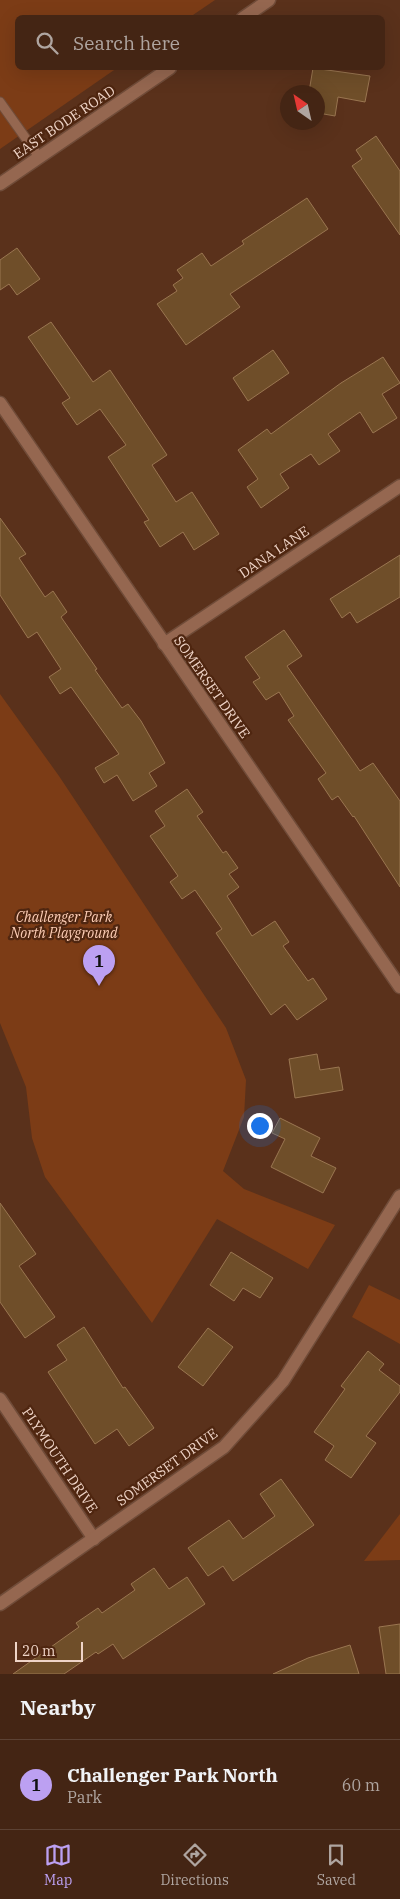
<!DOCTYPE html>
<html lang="en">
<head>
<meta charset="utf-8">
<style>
  :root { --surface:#442514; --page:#4e3122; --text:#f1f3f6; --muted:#afa5a0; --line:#5c4234; --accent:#bca0f2 }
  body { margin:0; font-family:"IBM Plex Serif",serif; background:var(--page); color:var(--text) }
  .compass { position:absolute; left:280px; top:85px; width:45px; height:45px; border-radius:50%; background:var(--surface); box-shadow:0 5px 20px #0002; rotate:326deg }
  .scale { position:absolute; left:15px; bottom:12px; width:68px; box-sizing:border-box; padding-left:5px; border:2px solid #efd4c7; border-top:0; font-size:14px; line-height:18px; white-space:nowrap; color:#efd4c7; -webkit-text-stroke:4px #4f2610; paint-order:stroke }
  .you { position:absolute; left:259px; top:1125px; width:18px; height:18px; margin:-12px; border:4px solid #fff; border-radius:50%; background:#1a73e8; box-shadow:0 0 0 8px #1a73e833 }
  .badge { display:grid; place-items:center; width:32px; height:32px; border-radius:50%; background:var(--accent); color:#111; font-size:16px; font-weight:700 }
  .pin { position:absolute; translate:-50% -41px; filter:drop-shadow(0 1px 2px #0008) }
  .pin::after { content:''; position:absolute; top:26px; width:18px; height:15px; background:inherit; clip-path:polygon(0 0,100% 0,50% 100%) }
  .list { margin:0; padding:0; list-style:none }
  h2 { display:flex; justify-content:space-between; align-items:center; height:65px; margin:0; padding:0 20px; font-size:21px }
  h2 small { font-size:16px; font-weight:400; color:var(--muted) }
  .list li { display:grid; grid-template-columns:32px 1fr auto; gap:15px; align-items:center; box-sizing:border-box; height:90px; padding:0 20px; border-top:1px solid var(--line) }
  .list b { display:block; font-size:19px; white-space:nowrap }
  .list p { margin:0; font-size:16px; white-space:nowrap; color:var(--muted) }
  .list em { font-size:16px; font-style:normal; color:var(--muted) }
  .icon { flex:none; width:28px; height:28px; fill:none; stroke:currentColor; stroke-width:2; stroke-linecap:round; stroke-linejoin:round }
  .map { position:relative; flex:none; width:400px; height:1674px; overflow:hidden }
  .search { position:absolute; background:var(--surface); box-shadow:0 5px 20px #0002; left:15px; right:15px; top:15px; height:55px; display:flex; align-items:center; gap:12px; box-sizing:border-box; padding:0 18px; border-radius:8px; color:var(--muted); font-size:19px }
  .sheet { height:155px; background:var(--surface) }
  nav { display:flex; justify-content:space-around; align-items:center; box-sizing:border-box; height:70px; border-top:1px solid var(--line); background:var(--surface); font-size:14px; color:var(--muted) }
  nav a { display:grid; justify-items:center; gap:2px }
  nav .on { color:var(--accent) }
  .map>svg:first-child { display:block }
</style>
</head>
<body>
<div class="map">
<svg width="400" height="1674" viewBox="0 0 400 1674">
  <rect width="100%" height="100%" fill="#5a311b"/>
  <!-- green -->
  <g fill="#7c3c16">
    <polygon points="0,0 215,0 190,17 18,18 18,68 117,68 0,149"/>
    <polygon points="0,694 59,776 226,1028 246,1080 244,1117 223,1171 244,1189 335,1225 308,1269 217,1219 152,1323 45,1177 32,1138 26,1087 0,1023"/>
    <polygon points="369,1285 400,1300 400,1344 352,1317"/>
    <polygon points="400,1514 400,1560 364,1561"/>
  </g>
  <!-- building -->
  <g fill="#6f4e29" stroke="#9a7651">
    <polygon points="313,68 370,76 365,102 338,97 335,116 318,113 318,92 309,92"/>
    <polygon points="376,136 400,171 400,235 352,166 362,159 356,150"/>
    <polygon points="307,198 328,229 230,294 240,307 186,345 157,304 177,291 173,285 183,278 177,270 202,253 211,266 244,244 242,241"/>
    <polygon points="17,248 40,279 17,295 9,284 0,290 0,260"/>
    <polygon points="51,322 93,382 110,370 167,455 152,465 176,502 192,492 219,534 194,550 183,532 160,547 144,522 149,520 108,457 126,445 100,409 77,425 62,403 70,398 28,337"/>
    <polygon points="273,350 289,373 248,401 233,378"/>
    <polygon points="383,357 400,383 382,394 397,418 373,433 360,412 328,434 340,451 319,465 311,454 280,474 289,488 261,508 247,487 258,479 238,450 267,429 271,434 341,383"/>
    <polygon points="0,518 26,554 19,558 45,597 53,591 67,612 61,617 97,669 95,670 122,708 128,704 141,721 165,763 149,773 157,786 133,801 117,775 104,783 95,768 119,754 71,687 60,694 49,677 61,669 37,632 28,638 0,595"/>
    <polygon points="400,555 400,597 357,623 350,612 342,618 330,599"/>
    <polygon points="284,630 302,656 287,666 360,771 373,763 400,801 400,887 354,816 353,817 338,796 332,800 318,779 326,773 288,720 294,716 279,692 266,700 253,682 260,678 245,657"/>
    <polygon points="187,789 203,812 197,816 223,853 226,851 238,868 229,874 239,887 227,896 252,936 275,921 289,942 283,946 308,981 313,978 327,999 297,1020 285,1004 271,1015 216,933 222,929 195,890 182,899 170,882 178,876 150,836 165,826 155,811"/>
    <polygon points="317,1054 320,1070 339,1067 343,1090 295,1098 289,1059"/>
    <polygon points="280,1118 320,1138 311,1156 336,1168 323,1193 271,1167 285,1139 272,1133"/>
    <polygon points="0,1203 36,1254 19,1266 55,1317 25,1338 0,1302"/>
    <polygon points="231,1252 273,1278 260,1298 243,1288 234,1301 210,1285"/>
    <polygon points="84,1327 123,1388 125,1387 154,1428 129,1446 117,1429 95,1444 48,1372 67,1360 57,1345"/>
    <polygon points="208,1328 233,1347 203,1386 178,1367"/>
    <polygon points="368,1351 384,1364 379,1370 400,1386 400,1392 366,1436 376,1443 351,1478 325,1460 334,1446 314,1432 345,1389 341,1386"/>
    <polygon points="281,1479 314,1525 233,1581 223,1566 208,1576 188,1548 229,1520 243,1539 275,1516 260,1494"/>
    <polygon points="154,1568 169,1589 187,1577 205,1604 123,1659 113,1644 98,1654 96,1652 64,1674 13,1674 79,1627 76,1623 98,1608 102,1613 135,1590 131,1584"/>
    <polygon points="400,1624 400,1674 386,1674 379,1627"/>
    <polygon points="350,1645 359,1674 273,1674 308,1658"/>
  </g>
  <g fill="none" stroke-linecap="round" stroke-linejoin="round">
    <defs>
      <polyline id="service" points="0,102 39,157"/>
      <g id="minor">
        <polyline points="0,403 400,987"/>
        <polyline points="164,644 400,486"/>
        <polyline points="0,1399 94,1539"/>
        <polyline points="0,1604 224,1447 283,1381 400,1196"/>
      </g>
      <g id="tertiary">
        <polyline points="243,18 269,0"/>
        <polyline points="0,184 170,68"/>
      </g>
    </defs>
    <!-- service casing -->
    <use href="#service" stroke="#704c39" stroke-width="11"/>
    <!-- minor casing -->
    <use href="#minor" stroke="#704c39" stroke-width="15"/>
    <!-- tertiary casing -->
    <use href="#tertiary" stroke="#704c39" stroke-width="15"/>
    <!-- service -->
    <use href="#service" stroke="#956750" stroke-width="9"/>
    <!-- minor -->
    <use href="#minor" stroke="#956750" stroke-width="12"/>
    <!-- tertiary -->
    <use href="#tertiary" stroke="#956750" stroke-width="12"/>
  </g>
  <g text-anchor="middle" stroke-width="4.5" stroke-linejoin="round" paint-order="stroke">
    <!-- street labels -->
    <g font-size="14" fill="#efd4c7" stroke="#4f2610">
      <text transform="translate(64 122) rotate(-34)" y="5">EAST BODE ROAD</text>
      <text transform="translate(274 552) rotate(-34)" y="5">DANA LANE</text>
      <text transform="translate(212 687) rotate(55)" y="5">SOMERSET DRIVE</text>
      <text transform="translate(60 1460) rotate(56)" y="5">PLYMOUTH DRIVE</text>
      <text transform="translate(167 1467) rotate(-36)" y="5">SOMERSET DRIVE</text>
    </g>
    <!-- park labels -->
    <g font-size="14" font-style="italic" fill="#fdcdb5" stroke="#4f2610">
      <text x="64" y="922">Challenger Park<tspan x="64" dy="16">North Playground</tspan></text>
    </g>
  </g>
</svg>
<svg class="compass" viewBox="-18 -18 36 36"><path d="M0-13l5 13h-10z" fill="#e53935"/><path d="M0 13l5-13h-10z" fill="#afa5a0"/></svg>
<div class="scale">20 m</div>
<div class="you"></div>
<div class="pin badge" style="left:99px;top:986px">1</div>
<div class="search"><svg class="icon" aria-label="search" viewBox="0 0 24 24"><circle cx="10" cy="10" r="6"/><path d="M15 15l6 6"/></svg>Search here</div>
</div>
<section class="sheet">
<h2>Nearby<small></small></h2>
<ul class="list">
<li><span class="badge">1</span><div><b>Challenger Park North</b><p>Park</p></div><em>60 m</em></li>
</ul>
</section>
<nav>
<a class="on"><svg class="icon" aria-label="map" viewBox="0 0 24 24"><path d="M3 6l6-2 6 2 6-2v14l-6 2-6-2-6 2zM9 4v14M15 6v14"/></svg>Map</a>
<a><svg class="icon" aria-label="directions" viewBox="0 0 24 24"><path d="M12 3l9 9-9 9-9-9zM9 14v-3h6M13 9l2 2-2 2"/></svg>Directions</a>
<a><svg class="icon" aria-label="saved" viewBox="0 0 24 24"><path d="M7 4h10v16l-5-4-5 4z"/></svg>Saved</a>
</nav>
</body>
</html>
